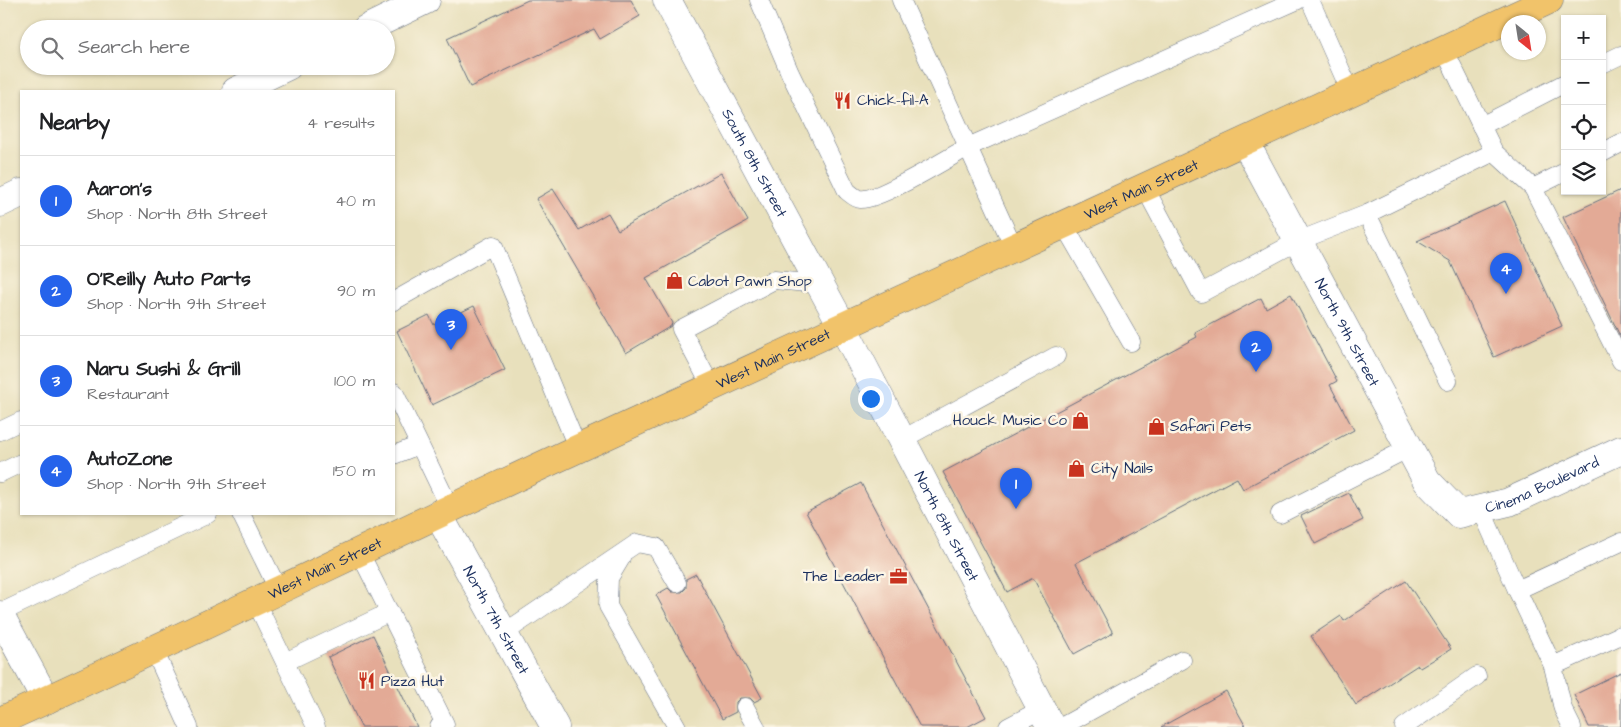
<!DOCTYPE html>
<html lang="en">
<head>
<meta charset="utf-8">
<style>
  :root { --surface:#fff; --page:#f2f2f2; --text:#202124; --muted:#757577; --line:#e0e0e0; --accent:#2563eb }
  body { margin:0; font-family:"Architects Daughter",sans-serif; background:var(--page); color:var(--text) }
  .controls { position:absolute; right:15px; top:15px; display:grid; overflow:hidden; border-radius:0px; box-shadow:0 1px 4px #0004 }
  .controls button { width:45px; height:45px; display:grid; place-items:center; padding:0; border:0; border-bottom:1px solid var(--line); background:var(--surface); color:var(--text); font:25px sans-serif }
  .compass { position:absolute; left:1501px; top:15px; width:45px; height:45px; border-radius:50%; background:var(--surface); box-shadow:0 1px 4px #0004; rotate:150deg }
  .you { position:absolute; left:870px; top:398px; width:18px; height:18px; margin:-12px; border:4px solid #fff; border-radius:50%; background:#1a73e8; box-shadow:0 0 0 8px #1a73e833 }
  .badge { display:grid; place-items:center; width:32px; height:32px; border-radius:50%; background:var(--accent); color:#fff; font-size:16px; font-weight:700 }
  .pin { position:absolute; translate:-50% -41px; filter:drop-shadow(0 1px 2px #0008) }
  .pin::after { content:''; position:absolute; top:26px; width:18px; height:15px; background:inherit; clip-path:polygon(0 0,100% 0,50% 100%) }
  .list { margin:0; padding:0; list-style:none }
  h2 { display:flex; justify-content:space-between; align-items:center; height:65px; margin:0; padding:0 20px; font-size:21px }
  h2 small { font-size:16px; font-weight:400; color:var(--muted) }
  .list li { display:grid; grid-template-columns:32px 1fr auto; gap:15px; align-items:center; box-sizing:border-box; height:90px; padding:0 20px; border-top:1px solid var(--line) }
  .list b { display:block; font-size:19px; white-space:nowrap }
  .list p { margin:0; font-size:16px; white-space:nowrap; color:var(--muted) }
  .list em { font-size:16px; font-style:normal; color:var(--muted) }
  .icon { flex:none; width:28px; height:28px; fill:none; stroke:currentColor; stroke-width:2; stroke-linecap:round; stroke-linejoin:round }
  .map { position:relative; flex:none; width:1621px; height:727px; overflow:hidden }
  .search { position:absolute; background:var(--surface); box-shadow:0 1px 4px #0004; left:20px; top:20px; width:375px; height:55px; display:flex; align-items:center; gap:12px; box-sizing:border-box; padding:0 18px; border-radius:28px; color:var(--muted); font-size:19px }
  .panel { position:absolute; background:var(--surface); box-shadow:0 1px 4px #0004; left:20px; top:90px; width:375px; height:425px; border-radius:0px }
  .map>svg:first-child { display:block }
</style>
</head>
<body>
<div class="map">
<svg width="1621" height="727" viewBox="0 0 1621 727">
  <rect width="100%" height="100%" fill="#fcf5e5"/>
  <filter id="ink" filterUnits="userSpaceOnUse"><feTurbulence type="fractalNoise" baseFrequency=".02" numOctaves="2"/><feDisplacementMap in="SourceGraphic" scale="10" xChannelSelector="R" yChannelSelector="G"/><feConvolveMatrix kernelMatrix="1 2 1 2 8 2 1 2 1" color-interpolation-filters="sRGB"/></filter>
  <filter id="wash" filterUnits="userSpaceOnUse"><feTurbulence type="fractalNoise" baseFrequency=".0096" numOctaves="4" result="noise"/><feDisplacementMap in="SourceGraphic" scale="20" xChannelSelector="R" yChannelSelector="G"/><feGaussianBlur stdDeviation="1.12" result="paint"/><feColorMatrix in="noise" values="0 0 0 0 0 0 0 0 0 0 0 0 0 0 0 0 0 1.4 0 .05"/><feComposite in="paint" operator="in"/></filter>
  <g filter="url(#wash)">
    <rect width="100%" height="100%" fill="#e8e0bc"/>
    <g id="blocks">
      <!-- building -->
      <g fill="#e3aa96">
        <polygon points="528,0 631,0 640,16 600,39 594,29 470,87 447,38"/>
        <polygon points="721,173 748,221 646,278 672,323 671,326 626,353 536,199 553,189 579,230 608,213 618,230"/>
        <polygon points="1621,190 1621,338 1563,217"/>
        <polygon points="1505,201 1562,326 1494,357 1450,261 1417,241"/>
        <polygon points="1291,294 1337,381 1330,385 1354,430 1243,489 1237,478 1076,563 1113,633 1074,654 1033,578 1007,592 943,472 1197,337 1195,333 1261,298 1266,308"/>
        <polygon points="474,306 505,370 432,405 397,331 429,315 434,325"/>
        <polygon points="861,483 986,717 967,727 920,727 806,512"/>
        <polygon points="1349,493 1363,520 1315,544 1301,516"/>
        <polygon points="696,574 762,698 754,702 750,698 740,698 736,702 736,712 722,719 656,595 668,588 672,592 682,592 686,588 686,579"/>
        <polygon points="1406,581 1451,649 1420,668 1418,665 1356,705 1311,636 1341,616 1344,621"/>
        <polygon points="373,635 403,697 417,727 361,727 345,693 328,657"/>
        <polygon points="1621,672 1621,727 1589,727 1574,695"/>
        <polygon points="1226,691 1246,727 1161,727"/>
      </g>
    </g>
  </g>
  <g filter="url(#ink)">
    <use href="#blocks" fill-opacity="0" stroke="#636d7f" stroke-width="1"/>
    <g fill="none" stroke-linecap="round" stroke-linejoin="round">
      <defs>
        <g id="lane">
          <path d="M759 0 790 73 847 191C851 194 856 199 860 199 877 202 950 157 968 147L1298 0"/>
          <polyline points="901,0 1014,248"/>
          <polyline points="1310,0 1351,93"/>
          <polyline points="1444,49 1494,152 1533,188 1621,361"/>
          <polyline points="1602,64 1621,55"/>
          <polyline points="1481,126 1565,83"/>
          <polyline points="1602,153 1621,143"/>
          <polyline points="1145,188 1201,293 1298,241 1367,214 1494,152"/>
          <polyline points="1533,188 1565,172"/>
          <polyline points="1367,214 1448,381"/>
          <polyline points="1064,225 1131,342"/>
          <polyline points="394,301 493,245 578,449"/>
          <polyline points="712,388 681,329 774,280 819,284"/>
          <polyline points="394,392 450,508"/>
          <polyline points="0,431 21,421"/>
          <polyline points="901,440 1056,356"/>
          <polyline points="394,455 419,445"/>
          <polyline points="0,473 21,463"/>
          <polyline points="1481,509 1517,590"/>
          <polyline points="241,514 278,589"/>
          <polyline points="1280,514 1409,448"/>
          <polyline points="1621,542 1517,590 1553,666 1621,635"/>
          <polyline points="359,551 445,724 439,727"/>
          <polyline points="621,558 609,578 608,606 677,727"/>
          <polyline points="255,600 316,727"/>
          <polyline points="0,613 208,514"/>
          <polyline points="504,633 637,543 656,547 677,583"/>
          <polyline points="154,650 189,727"/>
          <polyline points="285,662 390,612"/>
          <polyline points="1553,666 1563,709 1572,727"/>
          <polyline points="745,707 756,727"/>
          <polyline points="1008,727 1042,709"/>
          <polyline points="1061,727 1182,660"/>
          <polyline points="1404,727 1477,676"/>
        </g>
        <g id="street">
          <path id="s1" d="M667 0 843 327 1051 727"/>
          <polyline points="366,29 426,0"/>
          <polyline points="236,91 288,66"/>
          <path id="s2" d="M1245 142 1427 481 1459 514 1509 502 1621 450"/>
          <polyline points="0,203 21,193"/>
          <path id="s3" d="M438 514 555 727"/>
          <polyline points="0,615 46,700"/>
        </g>
        <g id="primary">
          <path id="s4" d="M0 721C193 633 383 539 575 450 899 300 1225 152 1549 0"/>
        </g>
      </defs>
      <!-- lane casing -->
      <use href="#lane" stroke="#636d7f" stroke-width="19"/>
      <!-- street casing -->
      <use href="#street" stroke="#636d7f" stroke-width="29"/>
      <!-- primary casing -->
      <use href="#primary" stroke="#636d7f" stroke-width="29"/>
      <!-- lane -->
      <use href="#lane" stroke="#fff" stroke-width="18"/>
      <!-- street -->
      <use href="#street" stroke="#fff" stroke-width="28"/>
      <!-- primary -->
      <use href="#primary" stroke="#f1c36a" stroke-width="28"/>
    </g>
  </g>
  <!-- icons -->
  <defs>
    <symbol id="restaurant-bare" viewBox="-9 -9 18 18"><path d="M-5-6h1v4h1v-4h1v4h1v-4h1v5L-1.5 .5V6h-2V.5L-5-1ZM5-6V6H3V1.5H1.5Q1.5-4 5-6Z" fill="#c8321e" stroke="#fcf5e5" stroke-width="2.5" paint-order="stroke"/></symbol>
    <symbol id="shop-bare" viewBox="-9 -9 18 18"><path d="M-5-2.5h2.3a2.7 3.5 0 0 1 5.4 0H5L5.5 6h-11ZM-1.5-2.5h3a1.5 2.3 0 0 0-3 0Z" fill="#c8321e" stroke="#fcf5e5" stroke-width="2.5" paint-order="stroke"/></symbol>
    <symbol id="office-bare" viewBox="-9 -9 18 18"><path d="M-6-3h4V-5.5h4V-3h4V5H-6ZM-1-4.5V-3h2v-1.5ZM-6 0V1H6V0Z" fill="#c8321e" stroke="#fcf5e5" stroke-width="2.5" paint-order="stroke"/></symbol>
  </defs>
  <g fill-rule="evenodd">
    <use href="#restaurant-bare" x="830" y="88" width="25" height="25"/>
    <use href="#shop-bare" x="662" y="268" width="25" height="25"/>
    <use href="#shop-bare" x="1068" y="408" width="25" height="25"/>
    <use href="#shop-bare" x="1144" y="414" width="25" height="25"/>
    <use href="#shop-bare" x="1064" y="456" width="25" height="25"/>
    <use href="#office-bare" x="886" y="564" width="25" height="25"/>
    <use href="#restaurant-bare" x="354" y="668" width="25" height="25"/>
  </g>
  <g text-anchor="middle" stroke-width="5" stroke-linejoin="round" paint-order="stroke">
    <!-- poi labels -->
    <g font-size="15" fill="#1b2f5e" stroke="#fcf5e5" text-anchor="start">
      <text x="857" y="105">Chick-fil-A</text>
      <text x="688" y="286">Cabot Pawn Shop</text>
      <text x="1067" y="425" text-anchor="end">Houck Music Co</text>
      <text x="1170" y="431">Safari Pets</text>
      <text x="1091" y="473">City Nails</text>
      <text x="884" y="581" text-anchor="end">The Leader</text>
      <text x="381" y="686">Pizza Hut</text>
    </g>
    <!-- street labels -->
    <g font-size="15" fill="#1b2f5e" stroke="#fcf5e5">
      <text dy="5" stroke="none"><textPath href="#s1" startOffset="185">South 8th Street</textPath></text>
      <text dy="5" stroke="none"><textPath href="#s4" startOffset="1259">West Main Street</textPath></text>
      <text dy="5" stroke="none"><textPath href="#s2" startOffset="216">North 9th Street</textPath></text>
      <text dy="5" stroke="none"><textPath href="#s4" startOffset="854">West Main Street</textPath></text>
      <text dy="5" stroke="none"><textPath href="#s2" startOffset="519">Cinema Boulevard</textPath></text>
      <text dy="5" stroke="none"><textPath href="#s1" startOffset="596">North 8th Street</textPath></text>
      <text dy="5" stroke="none"><textPath href="#s4" startOffset="359">West Main Street</textPath></text>
      <text dy="5" stroke="none"><textPath href="#s3" startOffset="121">North 7th Street</textPath></text>
    </g>
  </g>
</svg>
<div class="controls">
<button>+</button>
<button>−</button>
<button><svg class="icon" aria-label="locate" viewBox="0 0 24 24"><circle cx="12" cy="12" r="6"/><path d="M12 2v4M12 18v4M2 12h4M18 12h4"/></svg></button>
<button><svg class="icon" aria-label="layers" viewBox="0 0 24 24"><path d="M12 4l9 5-9 5-9-5zM3 14l9 5 9-5"/></svg></button>
</div>
<svg class="compass" viewBox="-18 -18 36 36"><path d="M0-13l5 13h-10z" fill="#e53935"/><path d="M0 13l5-13h-10z" fill="#757577"/></svg>
<div class="you"></div>
<div class="pin badge" style="left:1016px;top:509px">1</div>
<div class="pin badge" style="left:1256px;top:372px">2</div>
<div class="pin badge" style="left:451px;top:350px">3</div>
<div class="pin badge" style="left:1506px;top:294px">4</div>
<div class="search"><svg class="icon" aria-label="search" viewBox="0 0 24 24"><circle cx="10" cy="10" r="6"/><path d="M15 15l6 6"/></svg>Search here</div>
<section class="panel">
<h2>Nearby<small>4 results</small></h2>
<ul class="list">
<li><span class="badge">1</span><div><b>Aaron's</b><p>Shop · North 8th Street</p></div><em>40 m</em></li>
<li><span class="badge">2</span><div><b>O'Reilly Auto Parts</b><p>Shop · North 9th Street</p></div><em>90 m</em></li>
<li><span class="badge">3</span><div><b>Naru Sushi &amp; Grill</b><p>Restaurant</p></div><em>100 m</em></li>
<li><span class="badge">4</span><div><b>AutoZone</b><p>Shop · North 9th Street</p></div><em>150 m</em></li>
</ul>
</section>
</div>
</body>
</html>
